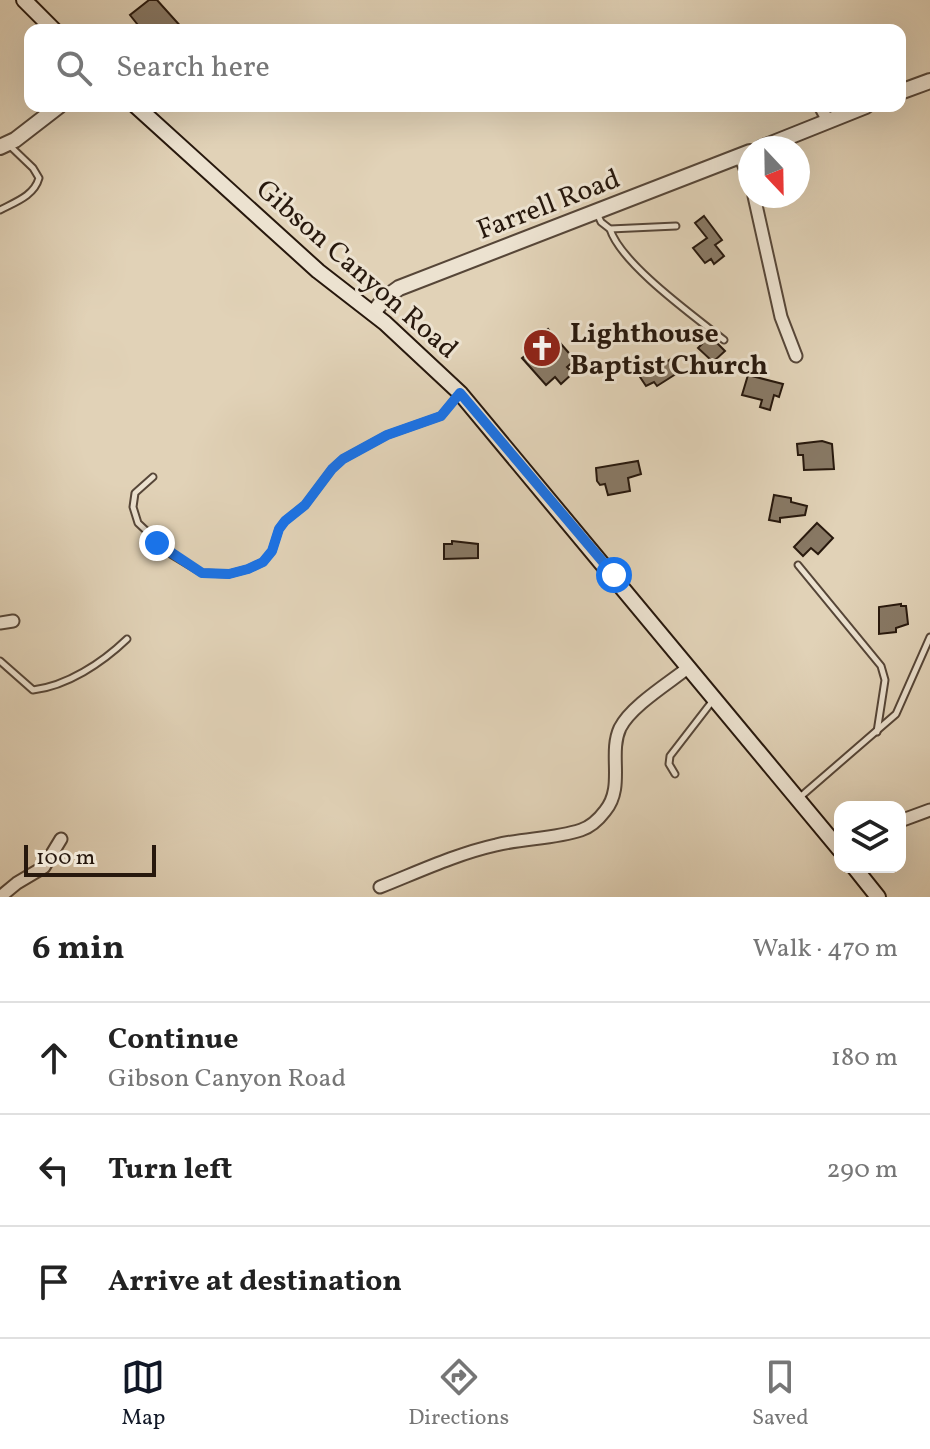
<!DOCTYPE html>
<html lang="en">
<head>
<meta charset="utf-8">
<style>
  :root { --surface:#fff; --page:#f2f2f2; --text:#222; --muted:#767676; --line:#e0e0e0; --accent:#111827 }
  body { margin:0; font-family:Vollkorn,serif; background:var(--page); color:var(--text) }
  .controls { position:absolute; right:24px; bottom:24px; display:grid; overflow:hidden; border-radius:16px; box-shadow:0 8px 32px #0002 }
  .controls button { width:72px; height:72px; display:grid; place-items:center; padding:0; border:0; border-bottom:2px solid var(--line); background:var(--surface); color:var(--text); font:40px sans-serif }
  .compass { position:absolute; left:738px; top:136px; width:72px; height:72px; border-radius:50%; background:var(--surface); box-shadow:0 8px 32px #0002; rotate:158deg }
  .scale { position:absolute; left:24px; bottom:20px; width:132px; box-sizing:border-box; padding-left:8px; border:4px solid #27180d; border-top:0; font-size:22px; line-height:28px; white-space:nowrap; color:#27180d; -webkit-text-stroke:6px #ece2d0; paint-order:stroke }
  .stop { position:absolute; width:24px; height:24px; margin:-18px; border:6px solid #1a73e8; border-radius:50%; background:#fff }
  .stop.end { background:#1a73e8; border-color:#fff; box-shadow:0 2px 8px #0008 }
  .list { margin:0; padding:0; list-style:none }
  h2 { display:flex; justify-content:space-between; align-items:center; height:104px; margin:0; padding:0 32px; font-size:34px }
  h2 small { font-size:26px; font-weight:400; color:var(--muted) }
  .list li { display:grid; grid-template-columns:52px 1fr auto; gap:24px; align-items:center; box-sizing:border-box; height:112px; padding:0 32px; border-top:2px solid var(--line) }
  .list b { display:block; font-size:30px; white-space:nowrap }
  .list p { margin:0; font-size:26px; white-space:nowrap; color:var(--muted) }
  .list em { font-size:26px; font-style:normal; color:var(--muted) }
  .icon { flex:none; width:44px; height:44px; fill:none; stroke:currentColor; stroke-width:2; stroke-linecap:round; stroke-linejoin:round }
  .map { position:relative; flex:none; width:930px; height:897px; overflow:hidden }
  .search { position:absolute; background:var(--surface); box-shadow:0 8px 32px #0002; left:24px; right:24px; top:24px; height:88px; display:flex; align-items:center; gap:20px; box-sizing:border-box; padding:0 28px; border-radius:16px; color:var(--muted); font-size:30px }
  .sheet { height:440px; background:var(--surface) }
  nav { display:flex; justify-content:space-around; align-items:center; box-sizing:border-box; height:112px; border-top:2px solid var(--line); background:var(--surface); font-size:22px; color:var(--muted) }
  nav a { display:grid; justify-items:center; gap:4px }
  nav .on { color:var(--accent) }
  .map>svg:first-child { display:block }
</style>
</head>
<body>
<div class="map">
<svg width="930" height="897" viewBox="0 0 930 897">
  <rect width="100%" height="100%" fill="#e1d2b7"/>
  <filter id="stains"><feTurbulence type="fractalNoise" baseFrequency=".0025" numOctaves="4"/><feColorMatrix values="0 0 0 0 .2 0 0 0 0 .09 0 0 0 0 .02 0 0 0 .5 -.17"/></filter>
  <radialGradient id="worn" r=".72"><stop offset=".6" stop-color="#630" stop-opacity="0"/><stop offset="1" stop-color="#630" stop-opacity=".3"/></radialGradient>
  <!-- building -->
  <g fill="#887965" stroke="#27180d" stroke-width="2">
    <polygon points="149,0 157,0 184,30 142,30 130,15"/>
    <polygon points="704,216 722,240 715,245 724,256 714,264 711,259 705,263 693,248 707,238 695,223"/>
    <polygon points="548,329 575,360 567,367 573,373 561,384 555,377 546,385 522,358 532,350 528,346"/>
    <polygon points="710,336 725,351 713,362 698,348"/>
    <polygon points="671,359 679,372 657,386 654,382 646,386 640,377 661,362 663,364"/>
    <polygon points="748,375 783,384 779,397 774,395 770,410 760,407 762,400 742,395"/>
    <polygon points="822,441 832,444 834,469 804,470 803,455 798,455 797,444"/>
    <polygon points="638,461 641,474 628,478 630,491 608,495 605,484 600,485 597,481 596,468"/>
    <polygon points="774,495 791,498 791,502 807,506 805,515 780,518 780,522 769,520"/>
    <polygon points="817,523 833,538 818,554 811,548 803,556 794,547"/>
    <polygon points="452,541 478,544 478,558 444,559 444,544 452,544"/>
    <polygon points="901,604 901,606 906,606 908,624 896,628 896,632 879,634 879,607"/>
  </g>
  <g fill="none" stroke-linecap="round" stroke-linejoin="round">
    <defs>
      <g id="service">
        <path d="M0 210C15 202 34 196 39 178L33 168 8 144"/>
        <polyline points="597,213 601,222 610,229 676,226"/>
        <path d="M610 229C621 264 694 316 724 340"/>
        <polyline points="153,477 135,493 133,507 138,523 172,555 202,573 229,574 248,569 263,562 272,551 279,529 285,521 305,505 332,469 343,459 387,435 441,416 459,394"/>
        <polyline points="798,565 881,666 885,680 877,732"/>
        <path d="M0 661 33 690C67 686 102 663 127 639"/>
        <polyline points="675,774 669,764 670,756 714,699"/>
        <polyline points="799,798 896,714 930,637"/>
      </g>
      <g id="minor">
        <polyline points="820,106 828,121"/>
        <polyline points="740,156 750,181"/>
        <polyline points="754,196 781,317 796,356"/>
        <polyline points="0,623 13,621"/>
        <polyline points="900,821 930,810"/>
        <path d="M380 887C418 872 456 854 496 845 524 838 554 839 581 830 590 827 599 819 605 811 625 787 608 754 620 728 631 706 669 683 689 667"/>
        <polyline points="0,897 17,883 44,867 61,839"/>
      </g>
      <g id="tertiary">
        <polyline points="900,92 930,81"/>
        <polyline points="0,147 15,140 59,106"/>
        <polyline points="761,148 866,106"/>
        <polyline points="373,313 385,298 399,288 750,152"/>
      </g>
      <g id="secondary">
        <polyline points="24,0 54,30"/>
        <polyline points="136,106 318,271 385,323 460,393 840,850"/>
        <polyline points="854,867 878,897"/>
      </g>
    </defs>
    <!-- service casing -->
    <use href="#service" stroke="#564638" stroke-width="9"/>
    <!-- minor casing -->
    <use href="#minor" stroke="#564638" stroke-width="15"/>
    <!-- tertiary casing -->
    <use href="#tertiary" stroke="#564638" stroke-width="18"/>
    <!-- secondary casing -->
    <use href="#secondary" stroke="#27180d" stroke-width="18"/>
    <!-- service -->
    <use href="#service" stroke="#ece2d0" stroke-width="5"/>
    <!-- minor -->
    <use href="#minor" stroke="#ece2d0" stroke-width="11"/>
    <!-- tertiary -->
    <use href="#tertiary" stroke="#ece2d0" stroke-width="14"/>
    <!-- secondary -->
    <use href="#secondary" stroke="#ece2d0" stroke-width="14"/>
  </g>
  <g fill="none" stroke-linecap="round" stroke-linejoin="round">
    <!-- route -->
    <polyline stroke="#1a73e8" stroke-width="10" points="157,543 202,573 229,574 248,569 263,562 272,551 279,529 285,521 305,505 332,469 343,459 387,435 441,416 460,393 614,575"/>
  </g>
  <!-- icons -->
  <defs>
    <symbol id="church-disc" viewBox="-11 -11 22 22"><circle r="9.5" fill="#8f2418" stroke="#ece2d0"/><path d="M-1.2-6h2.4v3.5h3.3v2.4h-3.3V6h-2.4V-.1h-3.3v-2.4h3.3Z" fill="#fff"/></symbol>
  </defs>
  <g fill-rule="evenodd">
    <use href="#church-disc" x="520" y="326" width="44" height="44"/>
  </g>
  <g text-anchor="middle" stroke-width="6" stroke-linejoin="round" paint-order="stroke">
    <!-- street labels -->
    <g font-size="28" fill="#27180d" stroke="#ece2d0">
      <text transform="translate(548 203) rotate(-21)" y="10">Farrell Road</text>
      <text transform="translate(358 268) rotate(41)" y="10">Gibson Canyon Road</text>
    </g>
    <!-- poi labels -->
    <g font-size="28" font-weight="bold" fill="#27180d" stroke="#ece2d0" text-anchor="start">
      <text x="570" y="342">Lighthouse<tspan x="570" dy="32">Baptist Church</tspan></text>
    </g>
  </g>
  <rect width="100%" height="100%" filter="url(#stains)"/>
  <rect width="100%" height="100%" fill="url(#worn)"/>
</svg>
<div class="controls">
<button><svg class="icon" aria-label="layers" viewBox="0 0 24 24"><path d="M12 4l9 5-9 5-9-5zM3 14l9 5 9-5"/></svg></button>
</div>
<svg class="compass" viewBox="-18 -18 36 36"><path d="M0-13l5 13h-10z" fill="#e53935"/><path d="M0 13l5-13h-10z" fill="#767676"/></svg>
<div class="scale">100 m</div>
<div class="stop" style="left:614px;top:575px"></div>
<div class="stop end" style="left:157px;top:543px"></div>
<div class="search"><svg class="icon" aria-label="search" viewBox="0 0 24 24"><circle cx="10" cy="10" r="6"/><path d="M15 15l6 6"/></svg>Search here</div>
</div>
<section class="sheet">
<h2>6 min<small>Walk · 470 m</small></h2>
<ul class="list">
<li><svg class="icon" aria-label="ahead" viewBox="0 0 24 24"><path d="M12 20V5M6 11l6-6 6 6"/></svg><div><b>Continue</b><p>Gibson Canyon Road</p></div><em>180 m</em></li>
<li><svg class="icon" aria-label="left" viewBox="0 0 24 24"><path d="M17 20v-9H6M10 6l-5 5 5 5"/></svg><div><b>Turn left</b></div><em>290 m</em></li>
<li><svg class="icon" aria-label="arrive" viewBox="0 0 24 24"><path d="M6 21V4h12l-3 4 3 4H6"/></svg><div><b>Arrive at destination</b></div></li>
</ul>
</section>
<nav>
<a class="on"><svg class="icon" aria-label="map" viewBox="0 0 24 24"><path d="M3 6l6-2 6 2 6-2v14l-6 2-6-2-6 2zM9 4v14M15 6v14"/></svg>Map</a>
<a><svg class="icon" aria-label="directions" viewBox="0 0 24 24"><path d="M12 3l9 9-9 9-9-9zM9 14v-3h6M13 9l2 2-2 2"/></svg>Directions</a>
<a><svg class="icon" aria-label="saved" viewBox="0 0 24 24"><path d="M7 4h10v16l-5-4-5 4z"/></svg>Saved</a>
</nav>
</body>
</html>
